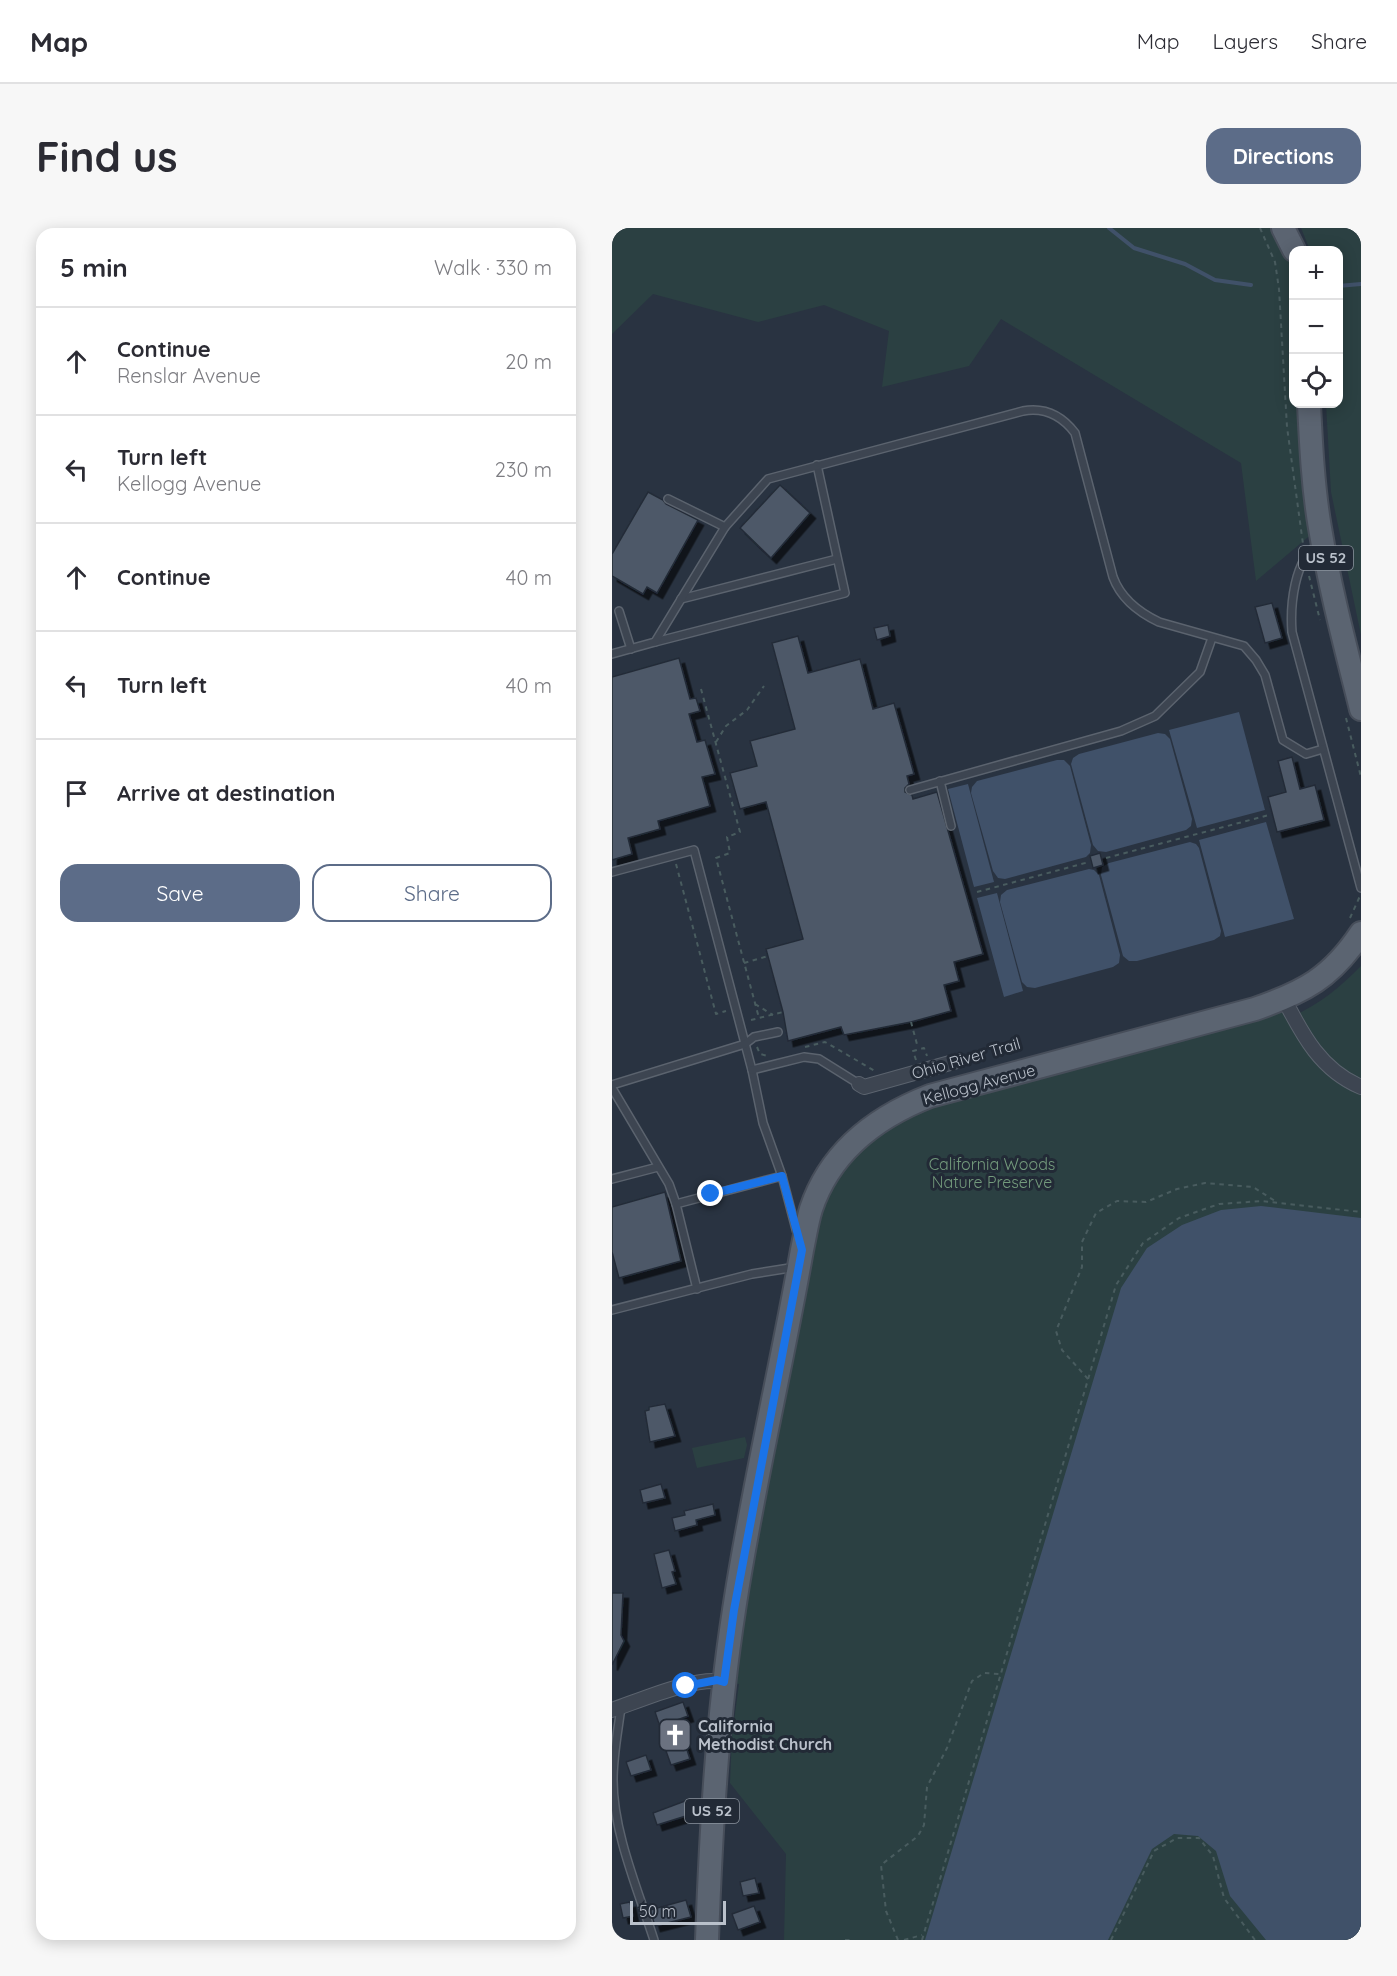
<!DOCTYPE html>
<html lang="en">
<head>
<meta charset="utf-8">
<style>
  :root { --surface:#fff; --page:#f7f7f7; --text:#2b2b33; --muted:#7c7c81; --line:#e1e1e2; --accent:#5c6c88 }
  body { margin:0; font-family:Quicksand,sans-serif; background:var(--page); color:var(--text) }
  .controls { position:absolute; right:18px; top:18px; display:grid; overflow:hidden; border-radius:12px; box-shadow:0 3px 15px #0003 }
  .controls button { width:54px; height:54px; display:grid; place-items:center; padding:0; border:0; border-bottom:2px solid var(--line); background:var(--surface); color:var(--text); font:30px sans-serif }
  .scale { position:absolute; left:18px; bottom:15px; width:96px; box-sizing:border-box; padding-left:6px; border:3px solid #bac1cb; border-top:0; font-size:16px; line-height:21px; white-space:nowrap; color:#bac1cb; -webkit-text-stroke:4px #222a36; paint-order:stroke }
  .stop { position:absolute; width:18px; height:18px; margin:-14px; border:4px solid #1a73e8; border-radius:50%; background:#fff }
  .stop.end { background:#1a73e8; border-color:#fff; box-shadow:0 2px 6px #0008 }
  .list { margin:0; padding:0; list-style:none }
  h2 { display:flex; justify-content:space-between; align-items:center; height:78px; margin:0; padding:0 24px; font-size:26px }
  h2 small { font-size:20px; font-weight:400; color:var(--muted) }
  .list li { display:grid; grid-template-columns:39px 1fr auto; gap:18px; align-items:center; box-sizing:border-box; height:108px; padding:0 24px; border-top:2px solid var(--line) }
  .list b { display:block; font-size:22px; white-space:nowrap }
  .list p { margin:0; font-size:20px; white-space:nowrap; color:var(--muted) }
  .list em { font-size:20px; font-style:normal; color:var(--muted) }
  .actions { display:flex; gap:12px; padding:18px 24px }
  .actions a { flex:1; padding:14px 0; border:2px solid var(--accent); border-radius:18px; text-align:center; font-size:21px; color:var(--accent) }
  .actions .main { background:var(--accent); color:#fff }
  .icon { flex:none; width:33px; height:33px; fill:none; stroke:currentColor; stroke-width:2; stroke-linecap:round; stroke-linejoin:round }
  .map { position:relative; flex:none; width:749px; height:1712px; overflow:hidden; border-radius:18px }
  header { display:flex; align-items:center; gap:36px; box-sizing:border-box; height:84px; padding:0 30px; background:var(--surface); border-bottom:2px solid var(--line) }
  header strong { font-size:28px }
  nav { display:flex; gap:33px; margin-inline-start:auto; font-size:21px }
  .intro { display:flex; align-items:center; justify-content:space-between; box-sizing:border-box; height:144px; padding:0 36px }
  h1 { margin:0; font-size:42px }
  .button { padding:15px 27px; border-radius:18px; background:var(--accent); color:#fff; font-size:21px; font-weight:700 }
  main { display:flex; gap:36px; padding:0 36px }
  aside { flex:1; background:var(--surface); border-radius:18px; box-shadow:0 3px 15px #0003 }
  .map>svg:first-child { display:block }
</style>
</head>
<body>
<header>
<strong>Map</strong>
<nav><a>Map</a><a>Layers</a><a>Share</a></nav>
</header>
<div class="intro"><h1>Find us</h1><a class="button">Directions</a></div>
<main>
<aside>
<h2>5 min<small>Walk · 330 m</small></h2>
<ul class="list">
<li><svg class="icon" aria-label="ahead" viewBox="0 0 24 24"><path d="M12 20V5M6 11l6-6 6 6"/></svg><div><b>Continue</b><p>Renslar Avenue</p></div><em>20 m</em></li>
<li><svg class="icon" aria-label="left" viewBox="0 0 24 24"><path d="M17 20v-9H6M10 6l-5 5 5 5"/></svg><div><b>Turn left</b><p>Kellogg Avenue</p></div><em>230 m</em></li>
<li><svg class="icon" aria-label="ahead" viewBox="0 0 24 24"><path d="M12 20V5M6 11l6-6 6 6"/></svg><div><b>Continue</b></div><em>40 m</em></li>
<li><svg class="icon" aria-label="left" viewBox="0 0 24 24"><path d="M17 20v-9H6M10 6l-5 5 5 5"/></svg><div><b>Turn left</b></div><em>40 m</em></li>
<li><svg class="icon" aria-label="arrive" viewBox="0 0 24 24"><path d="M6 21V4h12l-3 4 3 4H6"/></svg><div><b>Arrive at destination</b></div></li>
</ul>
<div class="actions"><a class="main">Save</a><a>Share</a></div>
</aside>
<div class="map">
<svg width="749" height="1712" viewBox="0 0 749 1712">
  <defs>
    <filter id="shadow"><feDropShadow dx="5.5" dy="5.5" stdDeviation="0" flood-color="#0009"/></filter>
  </defs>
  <rect width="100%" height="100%" fill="#293341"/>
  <!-- green -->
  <g fill="#2b4042">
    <polygon points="0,0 671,0 682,22 682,176 697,176 708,299 644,353 629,235 389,91 357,138 270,159 277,103 212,77 146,94 41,66 0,106"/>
    <polygon points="689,0 749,0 749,407 719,264 714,176 726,176 726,22 698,22"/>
    <path d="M749 738V1712H172L174 1626 118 1555 120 1508 127 1456 112 1454 199 981 274 888 672 771 681 788C708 776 728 759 749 738Z"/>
    <polygon points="133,1209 135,1217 132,1230 85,1240 80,1220"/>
  </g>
  <!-- water -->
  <g fill="#405169">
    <polygon points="627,484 653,582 585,600 557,502"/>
    <polygon points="546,505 553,506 558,511 580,591 579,598 574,602 494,624 486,623 481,617 459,536 461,530 467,526"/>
    <polygon points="445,532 452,532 458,538 479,617 478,625 474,629 393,651 386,650 381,643 359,565 360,559 365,553"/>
    <polygon points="356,556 382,654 362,659 336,561"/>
    <polygon points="654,594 682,691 613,709 587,612"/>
    <polygon points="578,614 584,616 587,620 609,703 608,708 602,712 525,733 517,733 511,728 489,647 490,639 497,635"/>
    <polygon points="477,641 482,642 487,647 508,727 507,735 501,739 423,760 415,759 410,754 388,674 389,667 395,662"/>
    <polygon points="385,665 411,763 392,769 365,670"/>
    <polygon points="649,978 749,990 749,1712 654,1712 618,1668 604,1623 586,1608 562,1606 540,1621 496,1712 313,1712 509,1060 535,1020 570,997 609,982"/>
  </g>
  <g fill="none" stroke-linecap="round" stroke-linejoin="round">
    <!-- stream -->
    <g stroke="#405169" stroke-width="4">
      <polyline points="497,0 522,20 573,36 603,52 639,57"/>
      <polyline points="726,58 749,56"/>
    </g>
  </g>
  <!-- building -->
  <g fill="#4d5967" stroke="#242c38" stroke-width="1.5" filter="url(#shadow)">
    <polygon points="168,257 198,285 159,330 128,300"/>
    <polygon points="36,264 51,272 54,276 86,292 45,365 35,359 31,366 0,348 0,326"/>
    <polygon points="660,375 670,410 653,415 643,379"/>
    <polygon points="276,397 278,408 265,412 262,400"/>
    <polygon points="186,408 196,445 248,431 261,481 282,475 302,546 295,548 297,556 293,560 293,564 300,567 301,571 325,564 371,726 342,734 347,753 332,757 339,783 299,794 232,807 229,799 176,813 171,784 154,721 191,711 154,574 128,581 118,545 145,538 138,513 183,501 160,415"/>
    <polygon points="67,430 78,471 84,470 88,483 77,486 85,514 93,512 103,546 90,549 98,578 46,593 48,601 16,610 20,626 0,632 0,449"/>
    <polygon points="680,529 688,561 703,557 712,592 665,604 656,569 674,564 666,533"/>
    <polygon points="488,625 491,637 481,640 478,628"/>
    <polygon points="53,964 69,1033 7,1050 0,1024 0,979"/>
    <polygon points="53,1176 63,1208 38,1214 33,1183 37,1182 37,1179"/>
    <polygon points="49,1256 53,1270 31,1275 28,1262"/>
    <polygon points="101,1276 103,1287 84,1292 85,1297 63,1303 60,1290 73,1287 72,1283"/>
    <polygon points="57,1322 63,1343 60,1344 64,1356 50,1360 42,1326"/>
    <polygon points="0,1365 11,1365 9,1407 12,1413 0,1437"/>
    <polygon points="71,1474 76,1488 65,1492 78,1531 59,1537 54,1523 56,1522 43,1484"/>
    <polygon points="34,1527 39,1542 19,1548 14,1534"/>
    <polygon points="73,1573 77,1587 45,1597 41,1585"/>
    <polygon points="143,1650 147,1665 131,1668 128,1654"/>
    <polygon points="74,1672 79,1689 43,1698 38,1682"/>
    <polygon points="18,1674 21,1688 11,1690 8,1676"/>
    <polygon points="142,1678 148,1694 126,1702 120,1686"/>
  </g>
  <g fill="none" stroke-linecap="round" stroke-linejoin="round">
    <defs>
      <g id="lane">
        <polyline points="56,271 113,299"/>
        <path d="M706 317C682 331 678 378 680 404L749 660"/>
        <polyline points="69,371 225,331"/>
        <polyline points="7,383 19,421"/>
        <polyline points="43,414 233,365 205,237"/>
        <path d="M0 426 43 414 113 299 156 251 411 183C433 179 450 188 463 205L501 349C509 371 526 384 547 394L632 418 644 432 653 447 671 512 694 526 711 521"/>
        <polyline points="328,553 339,598"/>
        <polyline points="298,562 509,503 543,488 588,444 600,410"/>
        <polyline points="0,644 82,622 140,842 151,895 170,948"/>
        <polyline points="140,842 192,829 207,831 247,856"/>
        <polyline points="0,857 133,816 142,809 166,804"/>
        <polyline points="0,860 57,956 64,976"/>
        <polyline points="0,951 46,939"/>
        <polyline points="85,1061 64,976 170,948 185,1005"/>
        <polyline points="0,1082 140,1046 184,1039"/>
        <path d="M9 1479C6 1503 1 1527 1 1552 1 1604 26 1662 42 1712"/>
      </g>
      <g id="street">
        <path d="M672 771C691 808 709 842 749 859"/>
        <polyline points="247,856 252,859 345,833"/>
        <path d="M0 1482C29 1472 83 1448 112 1454"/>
      </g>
      <g id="primary">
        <polyline points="671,0 682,22"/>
        <path d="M697 176C699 217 701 259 708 300 718 361 734 421 749 481"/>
        <path d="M95 1712C99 1602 105 1492 122 1382 140 1262 169 1142 190 1022 193 1008 195 994 199 981 218 924 264 889 318 868L643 781C692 764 719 750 749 705"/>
      </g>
    </defs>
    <!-- lane casing -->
    <use href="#lane" stroke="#5b636e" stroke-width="10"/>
    <!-- street casing -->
    <use href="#street" stroke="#5b636e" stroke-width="16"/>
    <!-- primary casing -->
    <use href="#primary" stroke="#474e5a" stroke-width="26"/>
    <!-- path -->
    <g stroke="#495c5f" stroke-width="2" stroke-dasharray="4.5 4.5" stroke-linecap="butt">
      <polyline points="648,0 663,34 667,61 675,199 691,316"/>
      <polyline points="697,348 708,392"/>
      <polyline points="89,461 128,604 115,609 118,625 104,630 147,790"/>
      <polyline points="734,490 749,549"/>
      <polyline points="104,514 114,498 135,482 152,458"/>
      <polyline points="494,630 657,587"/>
      <polyline points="64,636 104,786 114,783"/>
      <polyline points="365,664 477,634"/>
      <polyline points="738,690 748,668"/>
      <polyline points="132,735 156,728"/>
      <polyline points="143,776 161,787"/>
      <polyline points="139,792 171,784"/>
      <polyline points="299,794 306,820"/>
      <polyline points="145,819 148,826 156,828"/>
      <polyline points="193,819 213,814 263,843"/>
      <polyline points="304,832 301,823 312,820 315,828"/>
      <polyline points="476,1151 450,1122 444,1103 470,1039 470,1014 484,985 505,973 534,974 565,961 593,955 641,959 663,973"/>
      <polyline points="233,1712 241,1712"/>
      <polyline points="286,1712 274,1683 269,1637 306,1608 312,1597 315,1559 335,1520 360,1453 372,1445 387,1446"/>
      <polyline points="292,1712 310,1707"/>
      <polyline points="310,1712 504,1057 531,1015 567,990 607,976 650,973 749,984"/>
      <polyline points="499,1712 542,1623 565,1610 587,1610 601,1628 612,1670 643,1712"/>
    </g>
    <!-- lane -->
    <use href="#lane" stroke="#3d4551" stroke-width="7"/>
    <!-- street -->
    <use href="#street" stroke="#3d4551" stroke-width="14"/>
    <!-- primary -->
    <use href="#primary" stroke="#5b6471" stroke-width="22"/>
  </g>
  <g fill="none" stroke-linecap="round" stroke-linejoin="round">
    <!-- route -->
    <polyline stroke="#1a73e8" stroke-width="8" points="74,1458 105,1452 112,1454 122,1382 190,1022 170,948 99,966"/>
  </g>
  <!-- icons -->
  <defs>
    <symbol id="church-square" viewBox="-11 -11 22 22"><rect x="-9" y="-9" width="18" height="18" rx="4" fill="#6b7280" stroke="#222a36"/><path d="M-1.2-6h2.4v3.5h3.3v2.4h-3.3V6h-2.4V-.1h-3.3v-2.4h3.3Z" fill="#fff"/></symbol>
  </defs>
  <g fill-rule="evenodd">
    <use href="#church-square" x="44" y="1488" width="38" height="38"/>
  </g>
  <g text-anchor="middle" stroke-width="6" stroke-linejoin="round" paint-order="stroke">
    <!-- shield labels -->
    <g fill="#222a36" stroke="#8c949e" stroke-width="1.5">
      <rect x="687" y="318" width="54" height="24" rx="4.5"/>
      <rect x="73" y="1571" width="54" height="24" rx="4.5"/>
    </g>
    <g font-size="15" font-weight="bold" fill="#bac1cb">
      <text x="714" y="335">US 52</text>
      <text x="100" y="1588">US 52</text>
    </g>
    <!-- street labels -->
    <g font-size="16" fill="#bac1cb" stroke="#222a36">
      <text transform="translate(354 830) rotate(-16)" y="6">Ohio River Trail</text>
      <text transform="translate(367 856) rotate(-15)" y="6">Kellogg Avenue</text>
    </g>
    <!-- park labels -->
    <g font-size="16" fill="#739a7c" stroke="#222a36">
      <text x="380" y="942">California Woods<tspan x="380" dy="18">Nature Preserve</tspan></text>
    </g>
    <!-- poi labels -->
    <g font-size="16" font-weight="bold" fill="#bac1cb" stroke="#222a36" text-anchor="start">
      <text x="86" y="1504">California<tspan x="86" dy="18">Methodist Church</tspan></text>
    </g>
  </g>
</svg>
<div class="controls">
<button>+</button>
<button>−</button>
<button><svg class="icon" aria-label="locate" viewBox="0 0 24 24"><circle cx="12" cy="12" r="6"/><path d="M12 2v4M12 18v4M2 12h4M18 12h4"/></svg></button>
</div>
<div class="scale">50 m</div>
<div class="stop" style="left:74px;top:1458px"></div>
<div class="stop end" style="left:99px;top:966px"></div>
</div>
</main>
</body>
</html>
